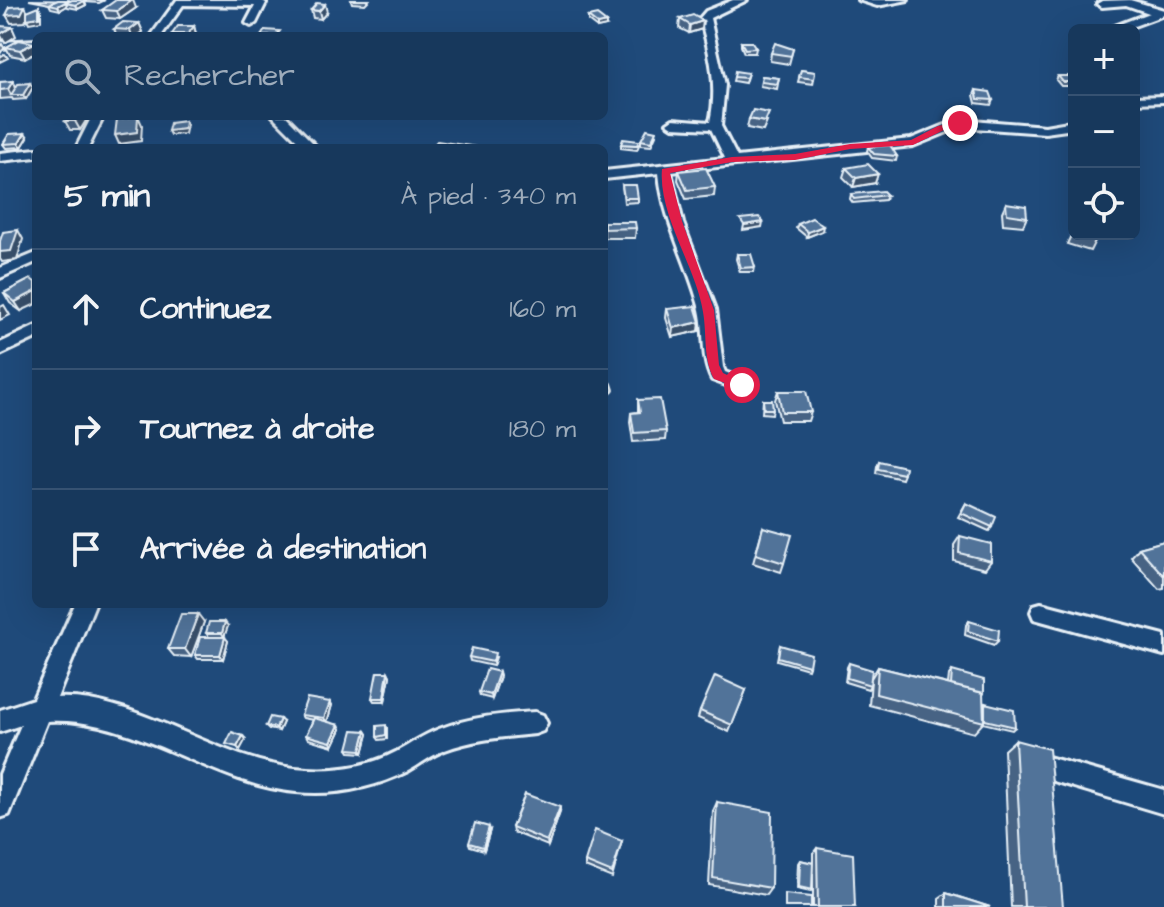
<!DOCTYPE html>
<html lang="fr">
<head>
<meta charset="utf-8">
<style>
  :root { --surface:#17385c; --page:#203f62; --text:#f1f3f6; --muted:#9eacbb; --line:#365272 }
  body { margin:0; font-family:"Architects Daughter",sans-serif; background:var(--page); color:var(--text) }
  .controls { position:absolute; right:24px; top:24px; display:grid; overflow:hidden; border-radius:12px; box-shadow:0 8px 32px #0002 }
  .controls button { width:72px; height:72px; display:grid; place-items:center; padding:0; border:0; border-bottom:2px solid var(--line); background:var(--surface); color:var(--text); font:40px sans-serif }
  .stop { position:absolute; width:24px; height:24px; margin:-18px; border:6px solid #e11d48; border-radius:50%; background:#fff }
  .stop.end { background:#e11d48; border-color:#fff; box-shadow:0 2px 8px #0008 }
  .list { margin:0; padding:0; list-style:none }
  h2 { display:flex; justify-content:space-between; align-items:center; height:104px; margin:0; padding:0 32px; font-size:34px }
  h2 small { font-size:26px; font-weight:400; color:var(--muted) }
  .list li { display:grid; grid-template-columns:52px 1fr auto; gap:24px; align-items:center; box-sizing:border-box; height:120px; padding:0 32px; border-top:2px solid var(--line) }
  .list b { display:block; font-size:30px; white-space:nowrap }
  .list em { font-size:26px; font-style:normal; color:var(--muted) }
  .icon { flex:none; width:44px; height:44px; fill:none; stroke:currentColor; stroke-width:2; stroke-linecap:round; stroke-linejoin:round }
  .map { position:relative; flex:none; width:1164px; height:907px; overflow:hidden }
  .search { position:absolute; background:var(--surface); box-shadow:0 8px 32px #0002; left:32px; top:32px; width:576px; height:88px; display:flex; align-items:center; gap:20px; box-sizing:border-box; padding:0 28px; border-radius:12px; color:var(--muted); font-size:30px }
  .panel { position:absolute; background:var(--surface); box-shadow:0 8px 32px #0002; left:32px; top:144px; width:576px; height:464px; border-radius:12px }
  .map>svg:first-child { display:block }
</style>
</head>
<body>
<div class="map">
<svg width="1164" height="907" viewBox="0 0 1164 907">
  <rect width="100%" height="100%" fill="#1f4a7a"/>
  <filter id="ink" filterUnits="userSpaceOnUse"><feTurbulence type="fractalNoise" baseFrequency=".0125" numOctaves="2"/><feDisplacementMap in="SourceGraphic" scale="16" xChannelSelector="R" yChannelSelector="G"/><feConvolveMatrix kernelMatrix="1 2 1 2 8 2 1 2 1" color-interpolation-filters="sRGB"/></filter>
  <g filter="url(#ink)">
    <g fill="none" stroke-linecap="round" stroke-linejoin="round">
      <defs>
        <g id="minor">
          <polygon points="177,0 261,0 266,3 256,23 251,26 246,23 255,6 183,5 161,36 151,36"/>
          <path d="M733 0H747L710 18 725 85 721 126 737 157 911 139 960 119 1045 126 1074 121V129L1045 133 960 127 913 146 671 172 683 223 716 309 723 367 725 372 748 381 750 385 748 389 742 391 712 380C700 357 706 330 699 306 687 261 663 220 659 173L604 179V171L725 158 711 129 673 127 667 123 673 119 710 122C718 86 710 53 700 18L706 11Z"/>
          <polygon points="858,0 908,0 877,6"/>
          <polygon points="1130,0 1164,10 1164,15 1123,30 1112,30 1112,27 1149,13 1126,5 1102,7 1097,4 1102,1"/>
          <polygon points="36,40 36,46 0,48 0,42"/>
          <polygon points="1164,96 1164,102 1134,103 1134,97"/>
          <polygon points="92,116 104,116 88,148 76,148"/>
          <polygon points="273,116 286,116 318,148 305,148"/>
          <polygon points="36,149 36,157 0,161 0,153"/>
          <polygon points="36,253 36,262 0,278 0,268"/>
          <polygon points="36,326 36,338 0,355 0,343"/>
          <polygon points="604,382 610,384 612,390 604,396"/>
          <polygon points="1041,603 1164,635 1164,655 1034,619 1031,612 1034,605"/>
          <path d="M75 604H95L57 698C135 694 215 760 295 768 329 772 366 768 396 752 411 744 423 735 439 729 470 717 503 714 535 712L543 715 547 723 543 731 535 734C505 737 474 739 445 750 431 755 421 764 408 771 373 788 336 796 296 792 209 784 136 716 47 721L9 815 0 818V774L21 725 0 732V710L33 699Z"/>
          <polygon points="1048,757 1164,790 1164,814 1040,777 1036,769 1040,761"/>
        </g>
      </defs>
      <!-- minor casing -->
      <use href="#minor" stroke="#e8f1f8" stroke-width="6"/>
      <!-- minor -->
      <use href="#minor" fill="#1f4a7a" fill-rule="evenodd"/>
    </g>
    <!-- wall -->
    <g fill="#466384" stroke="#e8f1f8" stroke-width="2">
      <polygon points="29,0 84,1 86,5 78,9 68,7 67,6 60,10 51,8 49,4 50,4"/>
      <polygon points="86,0 105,0 99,3 86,2"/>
      <polygon points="351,0 369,0 365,4 352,3"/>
      <polygon points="136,8 120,19 106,18 102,10"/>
      <polygon points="311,10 327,12 321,19 313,18"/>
      <polygon points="588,17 606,26 597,28 588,21"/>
      <polygon points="680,19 702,29 689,33 679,28"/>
      <polygon points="139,23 143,32 137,36 117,36 114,29"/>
      <polygon points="194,26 196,34 195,36 173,36 172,34"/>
      <polygon points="741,42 756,48 755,53 744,53 741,46"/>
      <polygon points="6,47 36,47 25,58 10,55"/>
      <polygon points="793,49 789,64 770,61 771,53"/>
      <polygon points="801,70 815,72 813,84 798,82"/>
      <polygon points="748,73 745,83 733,81 734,77"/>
      <polygon points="762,76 779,78 777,89 760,86"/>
      <polygon points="1058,76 1074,79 1074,86 1061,86 1056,80"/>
      <polygon points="0,82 16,86 33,87 26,99 13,100 12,98 0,99"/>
      <polygon points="976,90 993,100 991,105 976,103 974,95"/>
      <polygon points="89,116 80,130 70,130 65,121"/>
      <polygon points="749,119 767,122 763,131 747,128"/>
      <polygon points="25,133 28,137 22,147 6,148 3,144"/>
      <polygon points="656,135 651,146 641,145 641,140"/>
      <polygon points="621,144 639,145 637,150 621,148"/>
      <polygon points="868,147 897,156 896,161 872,158 867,151"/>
      <polygon points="687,167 715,187 714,196 686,199 678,180 679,171 687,170"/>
      <polygon points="846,168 875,183 853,187 843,177"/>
      <polygon points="622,185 638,198 638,202 624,203"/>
      <polygon points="851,194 887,195 885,200 853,203 850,199"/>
      <polygon points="1006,203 1027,217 1023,226 1003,224 1002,212"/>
      <polygon points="604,222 636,228 635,238 604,238"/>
      <polygon points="798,224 822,231 807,237 796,228"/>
      <polygon points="1074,229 1095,241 1090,251 1067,244"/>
      <polygon points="737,254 755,267 754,272 740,272 736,259"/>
      <polygon points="31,279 21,311 10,303 4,293"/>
      <polygon points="667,309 700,322 699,331 672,337 666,318"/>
      <polygon points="778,391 811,412 808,421 780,421 775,400"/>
      <polygon points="638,400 666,431 665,440 633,442 630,422 631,413 638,412"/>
      <polygon points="763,400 773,409 772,414 762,413"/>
      <polygon points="879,461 904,474 902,479 876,473 877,466"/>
      <polygon points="966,503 992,527 989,531 958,517"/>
      <polygon points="763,527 784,563 781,572 753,563"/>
      <polygon points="960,536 991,561 985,569 954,561 954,545"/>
      <polygon points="1164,541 1164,588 1159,589 1131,557 1139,548"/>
      <polygon points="969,621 998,641 994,645 965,635 966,625"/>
      <polygon points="204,622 191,657 174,656 168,649"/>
      <polygon points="228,626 224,637 228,641 223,659 198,659 195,655 209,637 206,633"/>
      <polygon points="780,645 809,666 808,669 777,660"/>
      <polygon points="469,657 496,657 493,666 470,661"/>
      <polygon points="849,663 871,678 878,667 948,684 949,675 952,671 984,693 983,695 983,704 985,703 1015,727 1012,730 983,723 974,733 869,705 871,680 870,685 868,689 845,682 847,667"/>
      <polygon points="388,672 390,676 385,701 374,701 372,698"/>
      <polygon points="499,672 500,676 492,699 480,696 479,692"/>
      <polygon points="746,690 729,732 698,718 700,711"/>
      <polygon points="330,702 332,705 327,722 339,725 341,729 333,746 308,739 306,735 313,720 303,718 301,715"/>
      <polygon points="283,722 279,731 269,729 266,726"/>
      <polygon points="387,728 387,739 379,740 377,737"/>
      <polygon points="366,731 368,734 363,753 350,752 348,749"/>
      <polygon points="1015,740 1063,907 1011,907 1004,750"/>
      <polygon points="717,802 771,888 766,895 709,885 713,811"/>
      <polygon points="560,812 548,846 513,832 512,827"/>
      <polygon points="490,830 484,850 470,846 469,843"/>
      <polygon points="622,841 612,878 585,867 585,862"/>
      <polygon points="817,848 855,907 813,907 813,873 812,890 810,892 797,889 798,863 800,860 813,863 813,853"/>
      <polygon points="946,893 990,907 939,907 939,898"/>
    </g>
    <!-- shaded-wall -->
    <g fill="#39506b" stroke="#e8f1f8" stroke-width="2">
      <polygon points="69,0 71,4 66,3 67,6 60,10 58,6"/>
      <polygon points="133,0 136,8 120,19 117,11"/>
      <polygon points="84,1 86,5 78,9 76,5"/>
      <polygon points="325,4 327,12 321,19 319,11"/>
      <polygon points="25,6 29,14 25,22 11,23 6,15"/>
      <polygon points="39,6 41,10 41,21 29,23 27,19"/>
      <polygon points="703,21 702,29 689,33 690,25"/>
      <polygon points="606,22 606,26 597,28 597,24"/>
      <polygon points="139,23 143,32 137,36 132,36 130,30"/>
      <polygon points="194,26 196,34 195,36 188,36 188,34"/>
      <polygon points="12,27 16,36 5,43 0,34"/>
      <polygon points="34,43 36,47 36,52 25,58 20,50"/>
      <polygon points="2,44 4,48 0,54 0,47"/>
      <polygon points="5,54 8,58 0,62 0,57"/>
      <polygon points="13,81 18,90 11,95 8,89"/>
      <polygon points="30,83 33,87 26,99 23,95"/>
      <polygon points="79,116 89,116 80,130 75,121"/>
      <polygon points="138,116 142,125 141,141 119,144 115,135"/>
      <polygon points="185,121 187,125 185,134 170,135 168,131"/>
      <polygon points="25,133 28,137 22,147 19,143"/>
      <polygon points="878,174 875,183 853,187 856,178"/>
      <polygon points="763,222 762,227 743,230 744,225"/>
      <polygon points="823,226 822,231 807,237 808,232"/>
      <polygon points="18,230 23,239 17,260 2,262 0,259 0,252"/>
      <polygon points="36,291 36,304 21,311 15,302"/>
      <polygon points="4,305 10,315 0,320 0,307"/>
      <polygon points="700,322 699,331 672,337 673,328"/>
      <polygon points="198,614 204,622 191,657 185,649"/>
      <polygon points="225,622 228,626 224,637 222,633"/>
      <polygon points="225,637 228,641 223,659 220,655"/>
      <polygon points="388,672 390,676 385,701 384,698"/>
      <polygon points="499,672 500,676 492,699 491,695"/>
      <polygon points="330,702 332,705 327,722 324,718"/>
      <polygon points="280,719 283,722 279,731 276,728"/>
      <polygon points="339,725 341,729 333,746 331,742"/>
      <polygon points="366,731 368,734 363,753 361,750"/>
      <polygon points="243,736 246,739 240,750 237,747"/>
      <polygon points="560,807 560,812 548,846 547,841"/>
      <polygon points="489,827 490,830 484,850 483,847"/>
    </g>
    <!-- building -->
    <g fill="#517399" stroke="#e8f1f8" stroke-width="2">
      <polygon points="58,0 69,0 58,6 49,4"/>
      <polygon points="72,0 80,0 84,1 76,5 66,3"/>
      <polygon points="116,0 132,0 117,11 102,10"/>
      <polygon points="317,3 325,4 319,11 311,10"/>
      <polygon points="25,6 21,14 6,15 10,7"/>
      <polygon points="39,6 39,17 27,19 27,11"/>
      <polygon points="597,15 606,22 597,24 588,17"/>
      <polygon points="693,15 703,21 690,25 680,19"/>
      <polygon points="123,22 139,23 130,30 114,29"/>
      <polygon points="0,26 12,27 0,34"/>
      <polygon points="178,26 194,26 188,34 172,34"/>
      <polygon points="265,30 280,31 276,36 261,36"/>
      <polygon points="19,40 34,43 20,50 6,47"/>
      <polygon points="741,42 752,42 756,48 745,49"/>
      <polygon points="775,43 793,49 791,56 771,53"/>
      <polygon points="801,70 815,72 814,79 799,77"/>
      <polygon points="735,71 748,73 746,78 734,77"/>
      <polygon points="762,76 779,78 777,84 761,82"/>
      <polygon points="1058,76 1072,76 1074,79 1074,82 1063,82"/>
      <polygon points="13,81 8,89 0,90 0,82"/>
      <polygon points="30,83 23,95 11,95 18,84"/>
      <polygon points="976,90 990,92 993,100 978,99"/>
      <polygon points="753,110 769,113 765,122 749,119"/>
      <polygon points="69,116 79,116 75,121 65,121"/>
      <polygon points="138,116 137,132 115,135 117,119"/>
      <polygon points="1134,119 1139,120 1137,125 1134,124"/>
      <polygon points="185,121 184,129 168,131 170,123"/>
      <polygon points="647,129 656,131 651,142 641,140"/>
      <polygon points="25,133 19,143 3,144 9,134"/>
      <polygon points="623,139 639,141 637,145 621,144"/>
      <polygon points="437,141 477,147 476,148 431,148"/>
      <polygon points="890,145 897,156 874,154 868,147"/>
      <polygon points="868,164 878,174 856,178 846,168"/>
      <polygon points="702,166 703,169 689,170 687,167"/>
      <polygon points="706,168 715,187 687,190 679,171"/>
      <polygon points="622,185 636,185 638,198 624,198"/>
      <polygon points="883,191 887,195 854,199 851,194"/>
      <polygon points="1006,203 1026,206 1027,217 1007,214"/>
      <polygon points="759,217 763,222 744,225 740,219"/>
      <polygon points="812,218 823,226 808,232 798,224"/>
      <polygon points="604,222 635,222 636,228 604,229"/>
      <polygon points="18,230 11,251 0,252 0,241 3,232"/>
      <polygon points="1074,230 1074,234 1098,234 1095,241 1072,234"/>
      <polygon points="737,254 751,254 755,267 741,268"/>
      <polygon points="31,279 36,283 36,291 15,302 4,293"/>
      <polygon points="695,306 700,322 673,328 667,309"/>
      <polygon points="778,391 806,391 811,412 782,412"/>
      <polygon points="660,399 666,431 634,433 631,413 640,412 638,400"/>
      <polygon points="763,400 772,400 773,409 764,409"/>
      <polygon points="879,461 905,467 904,474 878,469"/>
      <polygon points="966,503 996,517 992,527 961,513"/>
      <polygon points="763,527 792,535 784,563 756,554"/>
      <polygon points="960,536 991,544 991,561 959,553"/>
      <polygon points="1164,541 1164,576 1139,548"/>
      <polygon points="181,614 198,614 185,649 168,649"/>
      <polygon points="969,621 999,630 998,641 968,631"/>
      <polygon points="209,622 225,622 222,633 206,633"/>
      <polygon points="200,637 225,637 220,655 195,655"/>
      <polygon points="780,645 811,654 809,666 778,657"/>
      <polygon points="472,648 495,653 493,662 469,657"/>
      <polygon points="849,663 872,670 870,685 847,678"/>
      <polygon points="878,667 983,693 984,722 876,694"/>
      <polygon points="487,669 499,672 491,695 479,692"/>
      <polygon points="952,671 984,680 984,693 951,685"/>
      <polygon points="377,672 388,672 384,698 372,698"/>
      <polygon points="715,676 746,690 732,725 700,711"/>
      <polygon points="307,698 330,702 324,718 301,715"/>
      <polygon points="985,703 1014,710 1015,727 985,720"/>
      <polygon points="270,717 280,719 276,728 266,726"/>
      <polygon points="314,718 339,725 331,742 306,735"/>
      <polygon points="386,725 386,735 377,737 377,726"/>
      <polygon points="353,730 366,731 361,750 348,749"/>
      <polygon points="232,732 243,736 237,747 226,744"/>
      <polygon points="1015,740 1049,749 1063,907 1024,907"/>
      <polygon points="525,794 560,807 547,841 512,827"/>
      <polygon points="717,802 772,812 771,888 713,878"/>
      <polygon points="475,823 489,827 483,847 469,843"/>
      <polygon points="595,830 622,841 612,873 585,862"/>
      <polygon points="817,848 853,854 855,907 818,907"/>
      <polygon points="800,860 813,863 812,890 799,887"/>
      <polygon points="946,893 990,907 946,907"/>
      <polygon points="785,894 811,897 811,907 785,907"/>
    </g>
  </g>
  <!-- route -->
  <path fill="#e11d48" d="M960 121 963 125 944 130 913 145 850 149 795 160 732 162 670 173 682 221 714 310 719 365 723 373 748 385 742 389 714 379C703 358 707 335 703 312 696 267 658 215 662 169L732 157 795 154 850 144 911 140 938 126Z"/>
</svg>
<div class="controls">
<button>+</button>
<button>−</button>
<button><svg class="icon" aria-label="locate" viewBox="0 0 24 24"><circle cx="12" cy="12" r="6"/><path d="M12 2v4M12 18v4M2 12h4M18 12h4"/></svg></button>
</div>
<div class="stop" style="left:742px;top:385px"></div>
<div class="stop end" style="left:960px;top:123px"></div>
<div class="search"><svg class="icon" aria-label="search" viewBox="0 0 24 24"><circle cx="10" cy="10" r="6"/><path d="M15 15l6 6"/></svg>Rechercher</div>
<section class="panel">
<h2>5 min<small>À pied · 340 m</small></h2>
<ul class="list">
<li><svg class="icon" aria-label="ahead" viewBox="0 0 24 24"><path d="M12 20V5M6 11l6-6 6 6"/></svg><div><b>Continuez</b></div><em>160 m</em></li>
<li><svg class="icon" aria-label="right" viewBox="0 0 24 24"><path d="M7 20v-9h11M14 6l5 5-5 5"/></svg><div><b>Tournez à droite</b></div><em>180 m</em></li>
<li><svg class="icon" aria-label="arrive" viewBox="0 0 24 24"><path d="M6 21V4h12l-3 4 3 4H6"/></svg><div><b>Arrivée à destination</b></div></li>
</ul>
</section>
</div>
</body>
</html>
